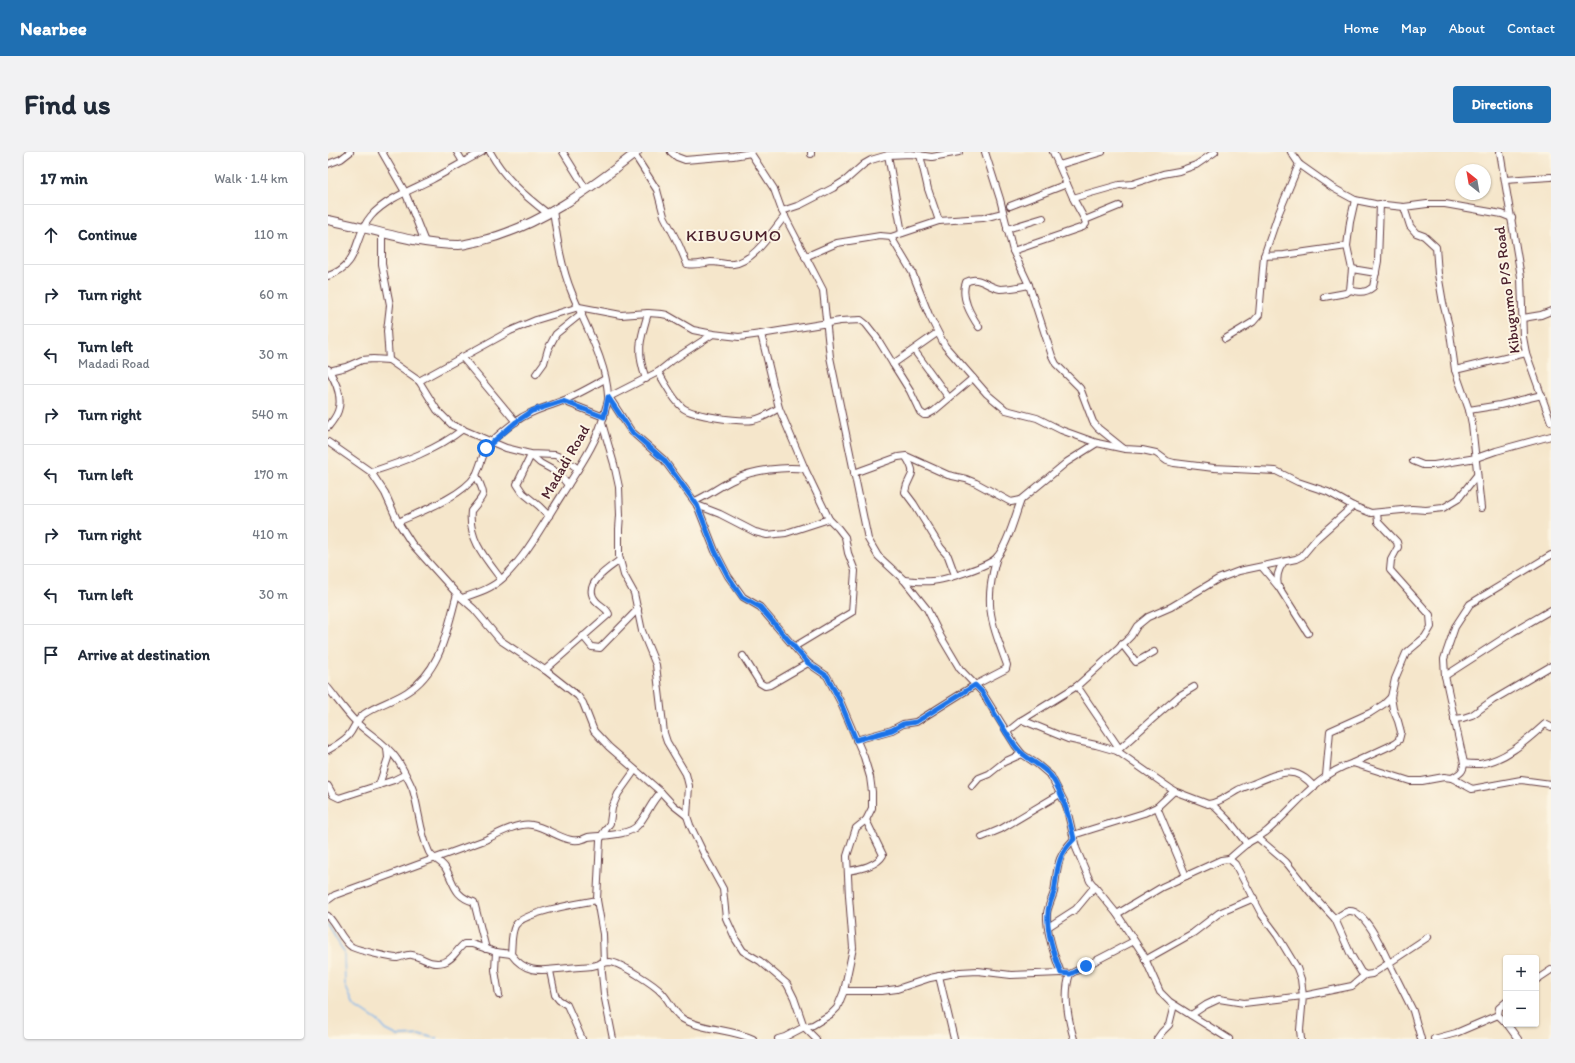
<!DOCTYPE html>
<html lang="en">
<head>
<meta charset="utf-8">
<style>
  :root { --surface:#fff; --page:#f2f2f3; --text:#1f2937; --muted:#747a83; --line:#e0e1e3; --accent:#1f6fb2 }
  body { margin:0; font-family:Itim,sans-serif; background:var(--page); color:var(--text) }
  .controls { position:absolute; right:12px; bottom:12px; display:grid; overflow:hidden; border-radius:4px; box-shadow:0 1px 3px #0004 }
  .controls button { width:36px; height:36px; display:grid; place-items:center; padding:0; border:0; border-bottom:1px solid var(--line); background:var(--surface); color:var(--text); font:20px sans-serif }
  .compass { position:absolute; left:1127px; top:12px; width:36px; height:36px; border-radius:50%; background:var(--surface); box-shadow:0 1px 3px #0004; rotate:329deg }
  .stop { position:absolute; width:12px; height:12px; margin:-9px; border:3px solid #1a73e8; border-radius:50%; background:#fff }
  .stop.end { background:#1a73e8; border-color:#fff; box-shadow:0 1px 4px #0008 }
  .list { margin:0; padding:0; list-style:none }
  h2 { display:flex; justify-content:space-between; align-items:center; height:52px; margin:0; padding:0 16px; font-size:17px }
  h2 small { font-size:13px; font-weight:400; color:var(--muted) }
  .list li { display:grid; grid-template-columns:26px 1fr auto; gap:12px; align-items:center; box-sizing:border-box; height:60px; padding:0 16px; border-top:1px solid var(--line) }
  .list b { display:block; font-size:15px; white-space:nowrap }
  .list p { margin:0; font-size:13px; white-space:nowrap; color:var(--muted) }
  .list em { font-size:13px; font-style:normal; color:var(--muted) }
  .icon { flex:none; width:22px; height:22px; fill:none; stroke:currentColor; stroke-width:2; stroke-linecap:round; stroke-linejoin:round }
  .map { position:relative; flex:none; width:1223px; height:887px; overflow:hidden; border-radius:4px }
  header { display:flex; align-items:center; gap:24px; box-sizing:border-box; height:56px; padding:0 20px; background:var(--accent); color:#fff }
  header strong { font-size:19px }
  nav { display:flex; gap:22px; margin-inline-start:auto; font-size:14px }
  .intro { display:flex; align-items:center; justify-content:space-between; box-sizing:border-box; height:96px; padding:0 24px }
  h1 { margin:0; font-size:28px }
  .button { padding:10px 18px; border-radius:4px; background:var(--accent); color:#fff; font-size:14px; font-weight:700 }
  main { display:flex; gap:24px; padding:0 24px }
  aside { flex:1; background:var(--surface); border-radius:4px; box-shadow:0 1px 3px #0004 }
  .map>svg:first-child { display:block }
</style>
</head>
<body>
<header>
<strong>Nearbee</strong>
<nav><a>Home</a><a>Map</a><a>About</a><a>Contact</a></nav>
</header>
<div class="intro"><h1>Find us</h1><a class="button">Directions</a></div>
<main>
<aside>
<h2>17 min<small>Walk · 1.4 km</small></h2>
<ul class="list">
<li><svg class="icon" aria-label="ahead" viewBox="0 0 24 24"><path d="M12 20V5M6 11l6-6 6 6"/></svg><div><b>Continue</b></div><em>110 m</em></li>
<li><svg class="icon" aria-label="right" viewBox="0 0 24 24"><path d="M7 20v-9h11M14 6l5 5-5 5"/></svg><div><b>Turn right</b></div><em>60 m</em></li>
<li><svg class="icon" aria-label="left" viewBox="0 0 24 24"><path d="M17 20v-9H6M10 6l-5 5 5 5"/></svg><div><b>Turn left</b><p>Madadi Road</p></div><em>30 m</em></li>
<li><svg class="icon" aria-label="right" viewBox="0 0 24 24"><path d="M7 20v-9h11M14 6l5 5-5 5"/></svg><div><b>Turn right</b></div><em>540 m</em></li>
<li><svg class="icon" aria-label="left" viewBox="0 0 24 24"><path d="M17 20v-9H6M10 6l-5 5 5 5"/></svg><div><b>Turn left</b></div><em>170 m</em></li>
<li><svg class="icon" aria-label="right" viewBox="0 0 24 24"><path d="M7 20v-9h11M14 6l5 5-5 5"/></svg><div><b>Turn right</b></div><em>410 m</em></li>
<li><svg class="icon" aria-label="left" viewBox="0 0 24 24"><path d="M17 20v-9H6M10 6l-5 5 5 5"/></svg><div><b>Turn left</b></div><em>30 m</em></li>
<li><svg class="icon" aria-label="arrive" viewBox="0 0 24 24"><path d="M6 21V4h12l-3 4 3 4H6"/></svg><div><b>Arrive at destination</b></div></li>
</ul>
</aside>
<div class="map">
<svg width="1223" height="887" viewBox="0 0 1223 887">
  <rect width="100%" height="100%" fill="#fcf5e5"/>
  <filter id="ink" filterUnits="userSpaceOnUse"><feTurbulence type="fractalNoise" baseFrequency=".025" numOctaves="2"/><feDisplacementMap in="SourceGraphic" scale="8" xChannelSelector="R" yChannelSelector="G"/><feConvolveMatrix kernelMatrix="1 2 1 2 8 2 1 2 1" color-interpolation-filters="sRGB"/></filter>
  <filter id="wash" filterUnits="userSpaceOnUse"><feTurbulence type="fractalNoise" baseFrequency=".012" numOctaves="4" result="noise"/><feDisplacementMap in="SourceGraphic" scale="16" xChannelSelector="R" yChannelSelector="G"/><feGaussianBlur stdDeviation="0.9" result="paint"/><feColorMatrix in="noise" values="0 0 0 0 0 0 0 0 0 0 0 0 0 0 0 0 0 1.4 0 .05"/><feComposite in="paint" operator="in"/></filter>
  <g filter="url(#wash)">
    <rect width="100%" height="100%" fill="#f5e6cb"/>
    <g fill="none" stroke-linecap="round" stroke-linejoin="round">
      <!-- stream -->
      <polyline stroke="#7eb5ed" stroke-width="1.5" points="0,773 16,800 17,833 26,853 50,869 58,878 70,884 96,883 109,887"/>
    </g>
  </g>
  <g filter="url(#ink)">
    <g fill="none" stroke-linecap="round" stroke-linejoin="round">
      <defs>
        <g id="minor">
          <polyline points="54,0 77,40 97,90"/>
          <polyline points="129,0 135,10"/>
          <path d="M162 0C177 27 196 43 219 61"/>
          <polyline points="235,0 258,37"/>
          <polyline points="343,0 349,5 357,8 405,4 423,1"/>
          <polyline points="422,0 446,37 454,59 495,138 502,205 540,387 550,404 576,428 599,457 613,485 632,517 654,540 687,593 694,602 709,612 723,624 738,653 748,696 762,729 789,762 815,802 832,840 842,850 901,887"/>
          <polyline points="483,0 483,2"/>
          <polyline points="657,0 672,47 685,99 701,133 724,204 728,212 752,236 765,270 770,276 795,296"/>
          <polyline points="725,0 746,48 757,68 791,54"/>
          <polyline points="963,0 971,12 1005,36 1027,48 1047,52 1076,55 1099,52 1117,52 1174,62 1184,66"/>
          <polyline points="1172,0 1193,125 1195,185 1198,201 1223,270"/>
          <path d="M306 2 329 38 336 64 351 93 359 112C367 114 375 111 383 110 391 110 398 113 405 112 427 109 444 79 457 64"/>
          <polyline points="560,3 574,81"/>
          <polyline points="592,3 600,37 611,69"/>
          <polyline points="0,12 13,7 22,0"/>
          <polyline points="731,13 774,0"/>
          <polyline points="1177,28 1223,25"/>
          <polyline points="745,46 791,33 804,32 835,22 851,19 868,13 887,0"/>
          <polyline points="682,54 739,32"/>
          <polyline points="1076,55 1082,74 1088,81 1096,84 1108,95 1110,122 1115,151 1121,174 1127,218 1141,258 1144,272 1153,356"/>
          <polyline points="454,59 472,53 505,36 518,28 536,12 543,8 560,3 583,2 604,5 631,0"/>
          <polyline points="679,77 715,66"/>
          <polyline points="54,81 54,112 62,153 59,179 61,208"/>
          <polyline points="563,85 611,69 655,66 675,61"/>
          <polyline points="685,99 755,75 758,72 757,68"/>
          <polyline points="936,104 956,103 1019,94"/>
          <polyline points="477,105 509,91 552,84 563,85 584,120 601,163 617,194 659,242 678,258 709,266 733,278 769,291 797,297 814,298 828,301 839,309 846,311 886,316 948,319 970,330 1000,340 1025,354 1043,361 1084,357 1098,358 1115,356 1130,347 1149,323"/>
          <polyline points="1024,117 1048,121"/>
          <path d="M0 124C34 112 24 86 43 64 58 47 83 38 103 28 120 19 137 9 154 0"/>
          <path d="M1022 138C1031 141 1038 141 1045 135L1050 109 1052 52"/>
          <polyline points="996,145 1018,141 1022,138 1024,117 1019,94 1022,70 1027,48"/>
          <polyline points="1195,166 1213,163 1223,159"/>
          <path d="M651 175C643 163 632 145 638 130 651 123 659 135 672 137 681 137 691 135 701 133"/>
          <polyline points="385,182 345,208 330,220 281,245 303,279 336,308 369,353 387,399 400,424 415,445 432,455 480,511 499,524 512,549 536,605 542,625 544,640 544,656 538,668 528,676 519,704 521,744 525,796 516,839 509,856 503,862 485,873 476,875 457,885 450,887"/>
          <polyline points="433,182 451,256 477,317"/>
          <polyline points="897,187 925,170 931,163 936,104 950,63 971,12"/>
          <polyline points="586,198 621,246"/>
          <polyline points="134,205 188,270"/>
          <polyline points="565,212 582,239 592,260 596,263 599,263 606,259 645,226"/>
          <path d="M0 217C7 228 15 245 10 259 8 265 4 270 0 275"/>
          <polyline points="1127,218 1198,201"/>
          <polyline points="1,219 18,215 34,208 45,207 61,208 91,229 109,258 124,273 178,296 202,302 227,303 237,307 250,317"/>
          <path d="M330 220C338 232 344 247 355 256 366 264 412 270 425 268 435 266 443 261 451 256"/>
          <polyline points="208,222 216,211 220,197 228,182 254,161"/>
          <path d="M318 227C308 199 312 188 320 161"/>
          <polyline points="91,229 182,179 208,168 251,155 293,163 320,161 334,162 339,163 365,178 385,182 411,185 433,182 512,169 533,168 538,172 549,186 565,212 609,181"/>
          <polyline points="235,249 276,265"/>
          <polyline points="1141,258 1172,253 1214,243"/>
          <polyline points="274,271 286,312 291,335 292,363 291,377 291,404 296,423 306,441 314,479 328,513 336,581 339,590 358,622 361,634 359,664 362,673 377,704 395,737 398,766 408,788 415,799 432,809 459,832 466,846 476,875 488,887"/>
          <polyline points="0,290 43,320 57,341 70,370 84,392 129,442 146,457 172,488 217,518 250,544 255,551 266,579 281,595 333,640 345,653 359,664"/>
          <polyline points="202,302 212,311 230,321 240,333"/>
          <polyline points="203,303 189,332 195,341 211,354 221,364"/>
          <path d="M578 305C591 326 580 321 577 340L586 352 613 396 620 404 627 423"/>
          <polyline points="1085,309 1095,313 1106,313 1148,306 1168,299 1223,284"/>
          <path d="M43 320C74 310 109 298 135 277"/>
          <polyline points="526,321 570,305 578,304 620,323 638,327 648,331 683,350 693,348 739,310 769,291"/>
          <path d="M148 323C158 345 158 340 143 359 140 387 157 406 173 427"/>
          <path d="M367 349C381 343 393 333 407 327 424 318 458 314 477 317L501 367 510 376 517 385 520 401 527 419 524 460 466 495"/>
          <polyline points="369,353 392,362 427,380 439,383 458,381 501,367"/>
          <path d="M70 370C92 360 135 344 148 323 152 315 154 305 158 297 162 289 179 276 187 270 201 259 217 256 234 249 249 243 263 235 277 227"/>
          <path d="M955 411C950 418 948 425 950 434L980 481"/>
          <polyline points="934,415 949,433"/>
          <path d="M576 428C585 429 594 430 604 429 616 428 662 414 669 405 680 392 687 364 693 348"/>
          <path d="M134 446C149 441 163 437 175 426 199 403 215 372 233 344 250 317 270 290 277 259 278 254 281 248 280 244 279 211 256 171 244 141 233 115 229 86 225 58"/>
          <polyline points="255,484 264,495 272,496 310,457"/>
          <polyline points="794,492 808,510 826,500"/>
          <polyline points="415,504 432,531 437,534 442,533 480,511"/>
          <path d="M217 518 281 462C278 455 272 454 268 449 253 433 281 416 292 408"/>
          <polyline points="1117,524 1185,480 1223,458"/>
          <polyline points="749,534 791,596"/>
          <path d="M0 536C9 547 17 559 27 569 40 582 58 591 68 606 72 611 83 632 85 638 91 658 92 681 101 700 104 707 114 709 118 717 127 733 126 744 146 750L158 797"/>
          <polyline points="1126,567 1135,566 1144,563 1165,548 1223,514"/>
          <path d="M694 568 740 587 768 593 789 599 846 639 880 652C891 651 901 643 910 638 916 635 922 633 927 631 950 621 967 612 986 635"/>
          <polyline points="679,580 694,568 749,534 789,498 803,484 809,474 820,465 843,455 890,427 911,419 968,407 974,404 989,386 1025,354"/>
          <path d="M528 588 564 578 575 572 588 570 647 533 678 517 679 513C663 469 655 452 669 405"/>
          <path d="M0 598C7 594 14 590 20 584 27 576 26 570 36 562 49 553 65 549 79 540 113 519 119 477 129 442"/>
          <polyline points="789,599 820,571 851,544 866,535"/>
          <polyline points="1025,611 1066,592 1071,588 1073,580 1070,569 1065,557 1063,545 1067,527 1078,501 1097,485 1103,475 1102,463 1062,418 1063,408 1070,395 1069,390 1050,370 1049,361"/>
          <path d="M1136 611C1141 612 1147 612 1152 612 1178 608 1199 588 1217 572L1223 575"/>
          <polyline points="998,624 1002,579 1042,561 1056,552 1063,545"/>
          <path d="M1124 626C1131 622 1136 620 1136 611L1117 524 1116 507 1127 475 1142 452 1223 403"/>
          <polyline points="51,633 66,628 76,623"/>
          <polyline points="0,634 5,643 11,646 51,633 60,606 59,596"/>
          <polyline points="644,634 651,626 661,622 676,610 694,602"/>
          <polyline points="884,652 902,670 919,692"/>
          <polyline points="829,655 858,724"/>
          <polyline points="745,683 816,661 829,655 846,639"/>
          <polyline points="654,685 673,677 732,642"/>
          <polyline points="930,686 958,710 982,740 1007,767 1023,803 1033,820 1037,823 1044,822 1061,811 1085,859 1093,887"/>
          <path d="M901 707C907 702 913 696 920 691 926 687 932 684 938 680 966 656 989 622 1025 611L1082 629H1094L1116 625 1124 626 1144 637 1193 628 1223 632"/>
          <path d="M520 719C531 717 549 714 555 703L538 668"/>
          <path d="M0 748 7 743 157 688C169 682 191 670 204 673 223 676 241 696 260 685 274 683 301 684 310 673 319 663 322 651 333 640"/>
          <polyline points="789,762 834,735 893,708 901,707 907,712 934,763 949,783 969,816 973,827 975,844 972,878 973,887"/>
          <path d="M0 764C9 773 14 789 24 795 30 798 63 806 69 806 74 805 79 802 84 803 95 805 102 814 116 810 125 808 129 797 136 792H144L168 800 183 802C199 824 216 818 240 816 248 815 256 815 264 814 270 813 276 810 282 810 293 811 327 833 334 841 342 849 345 861 355 867 374 878 403 877 425 887"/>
          <path d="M1007 767C1011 764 1016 760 1021 759 1037 757 1055 798 1061 811L1100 785"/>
          <polyline points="720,775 748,757 767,734"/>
          <polyline points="168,800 167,818 171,843"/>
          <path d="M183 802C184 793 183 782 187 774 194 760 253 751 269 748"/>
          <polyline points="817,808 865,781 891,761 926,746"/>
          <polyline points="273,811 276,842 285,887"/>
          <polyline points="276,811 275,782 269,748 272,688 274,683 282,671 284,656 290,642 307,618"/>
          <polyline points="222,819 227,843 231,848 239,853 254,887"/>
          <path d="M742 822 733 821C726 803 718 780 719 761 720 754 724 747 726 740 730 717 727 706 746 687"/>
          <polyline points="611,824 626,887"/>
          <polyline points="1208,828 1223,818"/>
          <polyline points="516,839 554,839 569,837 602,826 632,820 650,819 683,823 733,821"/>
          <polyline points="863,863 878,853 891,847 916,851 975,844 1024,834 1037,823"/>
          <polyline points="1170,863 1171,856 1178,850"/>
          <polyline points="1179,872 1190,887"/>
          <path d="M746 887C740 867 735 842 742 822L806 789"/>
          <polyline points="829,887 834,880 841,873 846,853"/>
          <polyline points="1106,887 1128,881 1170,863 1178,871"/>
        </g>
        <path id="major" d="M0 68C43 76 86 93 131 93 137 93 145 90 152 89 210 75 262 37 309 0"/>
      </defs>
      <!-- minor casing -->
      <use href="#minor" stroke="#643d43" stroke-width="8"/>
      <!-- major casing -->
      <use href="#major" stroke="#643d43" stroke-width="10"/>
      <!-- minor -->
      <use href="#minor" stroke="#fff" stroke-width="6"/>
      <!-- major -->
      <use href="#major" stroke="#fff" stroke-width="8"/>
    </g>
  </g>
  <g fill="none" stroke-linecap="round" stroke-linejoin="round" filter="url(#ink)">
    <!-- route -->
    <path stroke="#1a73e8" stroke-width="5" d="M158 296 188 270 204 259 235 249 276 265 280 245 303 279 336 308 369 353 387 399 400 424 414 445 432 455 480 511 499 524 512 549 528 588 564 578 575 572 588 570 647 533 654 540C665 558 675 578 688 595 697 607 713 612 723 624 736 643 741 666 746 687 728 705 730 717 726 740 724 747 720 754 720 761 718 780 726 803 733 821L742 822 758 814"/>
  </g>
  <g text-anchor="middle" stroke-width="4" stroke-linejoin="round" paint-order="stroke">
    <!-- street labels -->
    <g font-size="15" fill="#4a1f2b" stroke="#fcf5e5">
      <text transform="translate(1179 138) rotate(-97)" y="5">Kibugumo P/S Road</text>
      <text transform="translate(237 310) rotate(-60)" y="5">Madadi Road</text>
    </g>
    <!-- quarter labels -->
    <g font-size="17" letter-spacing="1" fill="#4a1f2b" stroke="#fcf5e5">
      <text x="406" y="89">KIBUGUMO</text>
    </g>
  </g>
</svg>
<div class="controls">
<button>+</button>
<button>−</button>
</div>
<svg class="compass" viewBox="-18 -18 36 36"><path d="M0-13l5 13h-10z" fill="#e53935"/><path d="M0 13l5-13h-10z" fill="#747a83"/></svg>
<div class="stop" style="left:158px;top:296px"></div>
<div class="stop end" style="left:758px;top:814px"></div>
</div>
</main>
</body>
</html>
